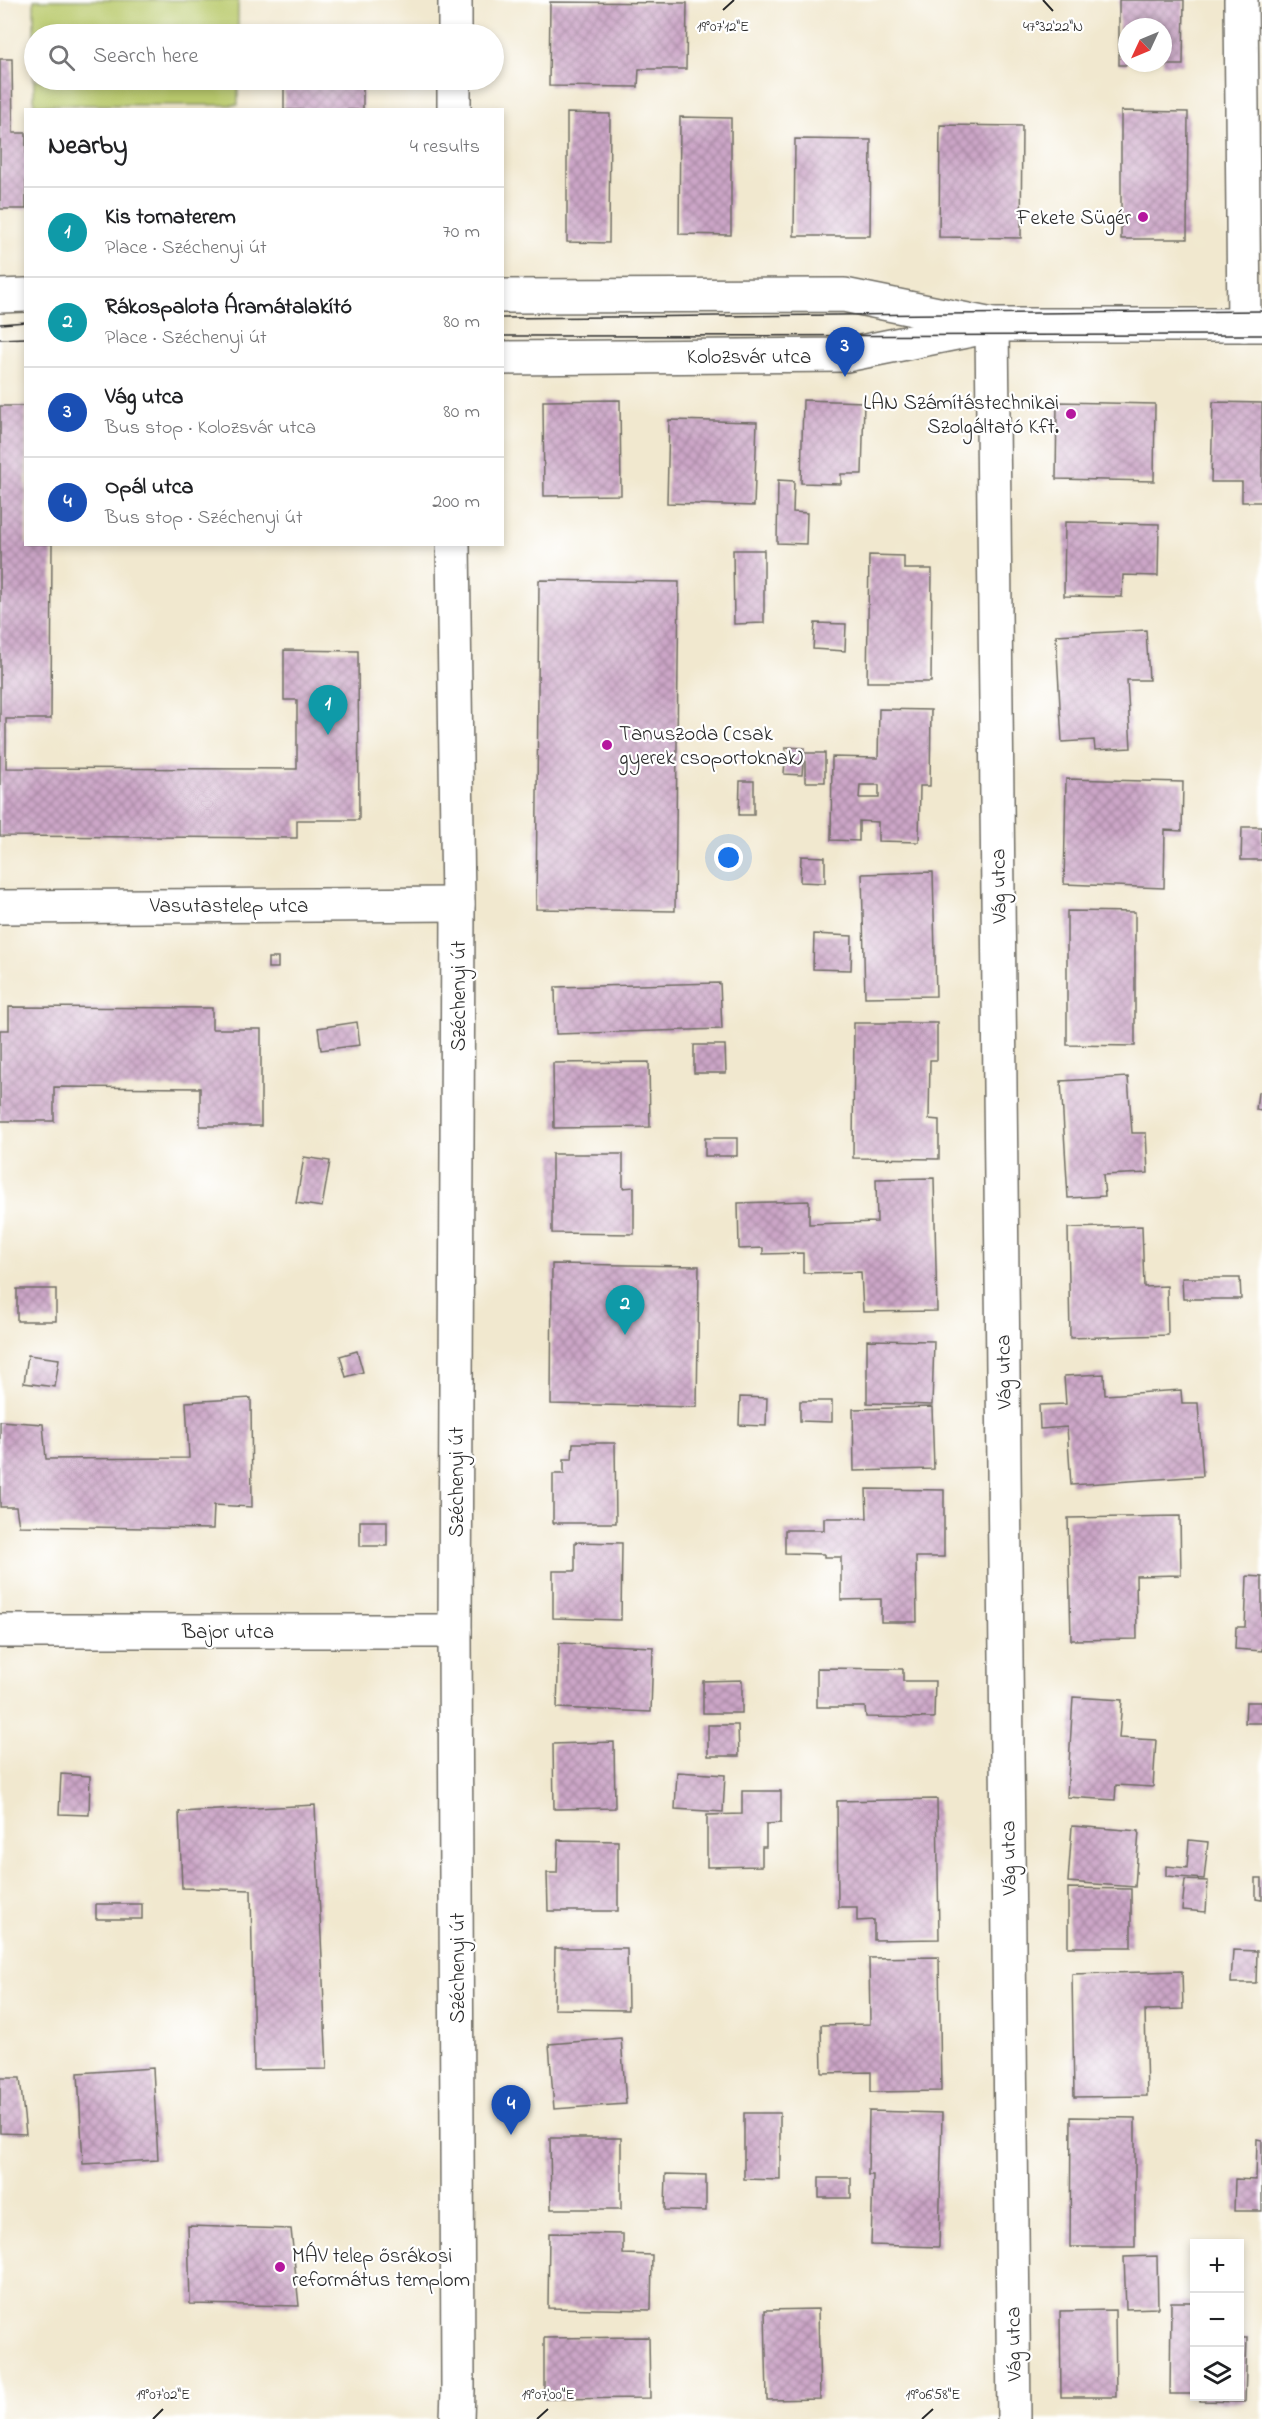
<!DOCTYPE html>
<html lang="en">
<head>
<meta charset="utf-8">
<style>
  :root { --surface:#fff; --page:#f6f6f6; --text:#202124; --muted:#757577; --line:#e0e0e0; --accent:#1a73e8 }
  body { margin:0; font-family:"Indie Flower",sans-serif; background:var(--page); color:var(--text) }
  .controls { position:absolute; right:18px; bottom:18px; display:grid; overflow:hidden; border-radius:0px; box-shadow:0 3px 9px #0003 }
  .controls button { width:54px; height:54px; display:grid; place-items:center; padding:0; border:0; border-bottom:2px solid var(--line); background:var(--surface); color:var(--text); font:30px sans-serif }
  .compass { position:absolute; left:1118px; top:18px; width:54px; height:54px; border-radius:50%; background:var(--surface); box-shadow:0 3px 9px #0003; rotate:226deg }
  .you { position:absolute; left:729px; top:858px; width:21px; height:21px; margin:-15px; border:4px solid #fff; border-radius:50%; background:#1a73e8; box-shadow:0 0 0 9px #1a73e833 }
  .badge { display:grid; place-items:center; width:39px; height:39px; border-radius:50%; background:var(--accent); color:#fff; font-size:20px; font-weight:700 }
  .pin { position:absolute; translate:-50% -50px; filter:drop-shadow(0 2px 3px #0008) }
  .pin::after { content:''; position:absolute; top:32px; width:21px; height:18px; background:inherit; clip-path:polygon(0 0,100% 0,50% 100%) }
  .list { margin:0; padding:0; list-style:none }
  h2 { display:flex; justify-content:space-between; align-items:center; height:78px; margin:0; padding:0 24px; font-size:26px }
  h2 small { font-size:20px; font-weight:400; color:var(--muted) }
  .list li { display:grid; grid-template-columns:39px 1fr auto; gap:18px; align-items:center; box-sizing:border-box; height:90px; padding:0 24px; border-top:2px solid var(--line) }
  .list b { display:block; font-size:22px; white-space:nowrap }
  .list p { margin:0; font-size:20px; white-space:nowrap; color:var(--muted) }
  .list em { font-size:20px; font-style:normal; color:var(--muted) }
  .icon { flex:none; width:33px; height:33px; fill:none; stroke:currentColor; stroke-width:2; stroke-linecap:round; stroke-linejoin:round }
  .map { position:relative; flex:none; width:1262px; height:2419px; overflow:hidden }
  .search { position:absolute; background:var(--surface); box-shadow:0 3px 9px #0003; left:24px; top:24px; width:480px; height:66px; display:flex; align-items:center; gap:15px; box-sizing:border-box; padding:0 21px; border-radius:33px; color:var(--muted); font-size:22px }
  .panel { position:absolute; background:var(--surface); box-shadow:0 3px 9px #0003; left:24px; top:108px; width:480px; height:438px; border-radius:0px }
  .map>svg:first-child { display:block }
</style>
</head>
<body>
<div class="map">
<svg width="1262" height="2419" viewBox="0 0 1262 2419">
  <defs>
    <pattern id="building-cross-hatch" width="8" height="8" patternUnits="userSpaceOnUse" patternTransform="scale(1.5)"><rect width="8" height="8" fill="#cca6c7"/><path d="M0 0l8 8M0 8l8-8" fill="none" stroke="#a687a2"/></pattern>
  </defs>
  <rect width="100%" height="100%" fill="#fff"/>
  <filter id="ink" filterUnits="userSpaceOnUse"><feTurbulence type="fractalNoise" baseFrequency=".0167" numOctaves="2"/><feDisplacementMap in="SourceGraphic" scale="12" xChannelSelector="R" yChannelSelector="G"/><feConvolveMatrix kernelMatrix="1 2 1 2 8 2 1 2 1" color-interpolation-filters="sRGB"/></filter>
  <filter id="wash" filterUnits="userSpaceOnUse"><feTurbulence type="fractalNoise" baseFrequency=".008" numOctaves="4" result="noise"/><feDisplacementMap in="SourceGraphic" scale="24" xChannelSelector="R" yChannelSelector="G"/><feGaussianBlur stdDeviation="1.35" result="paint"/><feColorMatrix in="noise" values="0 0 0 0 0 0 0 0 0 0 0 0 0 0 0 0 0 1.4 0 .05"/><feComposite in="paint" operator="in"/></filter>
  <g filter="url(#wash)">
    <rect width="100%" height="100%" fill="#f1e8cf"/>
    <!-- park -->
    <polygon fill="#baca6d" stroke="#727a4c" stroke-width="1.5" points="34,0 238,0 238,34 34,34 34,80 238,80 238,105 34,105"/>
    <g id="blocks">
      <!-- building -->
      <g fill="url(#building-cross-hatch)" fill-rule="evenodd">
        <polygon points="1119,0 1184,0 1183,65 1163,65 1163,27 1127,27 1127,65 1119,65"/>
        <polygon points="550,2 687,3 686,69 639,69 638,87 549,86"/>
        <polygon points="0,59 12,59 13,133 26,133 26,209 0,209"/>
        <rect x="284" y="80" width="79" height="30"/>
        <polygon points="1121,111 1188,112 1187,239 1121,239"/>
        <polygon points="567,113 610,114 609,243 567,242"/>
        <polygon points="680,117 731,118 731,235 679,234"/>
        <polygon points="940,125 1022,126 1021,238 939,237"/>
        <polygon points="795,139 871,140 870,236 794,236"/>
        <polygon points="620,400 621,495 544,496 543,401"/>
        <polygon points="803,400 864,402 862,474 841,474 841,484 801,483"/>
        <polygon points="1057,402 1155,404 1154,481 1056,479"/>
        <polygon points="1213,402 1262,403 1262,502 1242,502 1242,482 1211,482"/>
        <polygon points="0,406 26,406 26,544 52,544 51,719 6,719 6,768 297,769 297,700 284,700 284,650 358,651 359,820 297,820 297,838 0,836"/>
        <polygon points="669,420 757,422 754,506 667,503"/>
        <polygon points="778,480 794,481 793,512 807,513 806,544 777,543"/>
        <polygon points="1065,522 1159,524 1158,576 1123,575 1122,597 1064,596"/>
        <polygon points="733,550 764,550 764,623 734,624"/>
        <polygon points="869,555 904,556 904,569 932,569 931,682 867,682"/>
        <polygon points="539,580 679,582 675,911 536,909"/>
        <polygon points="815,623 846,624 845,651 813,649"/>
        <polygon points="1146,630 1149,680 1127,680 1131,748 1095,750 1094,740 1062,742 1056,635"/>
        <path d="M879 709 931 710 930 786H920L919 842 878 841V822L859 821V841L831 840 832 757 878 758ZM860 785H879V798H859Z"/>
        <polygon points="786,747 804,748 802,775 784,774"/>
        <rect x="805" y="753" width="20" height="29"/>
        <polygon points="1066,779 1183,782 1182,831 1165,830 1164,888 1064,884"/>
        <polygon points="740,781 754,781 754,815 739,815"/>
        <polygon points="1242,827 1262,827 1262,860 1241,860"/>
        <polygon points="801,856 825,857 825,883 800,882"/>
        <polygon points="933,872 936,996 865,997 862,874"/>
        <polygon points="1067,911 1135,912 1135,1046 1067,1045"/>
        <polygon points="814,934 852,936 851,970 813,969"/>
        <rect x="268" y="958" width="10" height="10"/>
        <polygon points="720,983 722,1029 556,1034 555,987"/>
        <polygon points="9,1007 212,1008 212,1029 261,1029 261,1126 200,1126 200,1088 54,1087 54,1121 0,1121 0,1030 9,1030"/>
        <polygon points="357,1022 360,1045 321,1050 318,1028"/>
        <polygon points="854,1023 937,1023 937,1060 930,1060 929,1119 939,1120 939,1159 853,1158"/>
        <polygon points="694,1045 725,1045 726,1073 694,1073"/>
        <polygon points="649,1062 650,1127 554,1128 553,1063"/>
        <polygon points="1128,1077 1132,1133 1146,1133 1148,1173 1103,1175 1105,1196 1068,1198 1061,1081"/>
        <polygon points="1258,1092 1262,1092 1262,1111 1256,1110"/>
        <rect x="705" y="1138" width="32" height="18"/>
        <polygon points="552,1154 623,1154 623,1188 634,1187 634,1234 552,1233"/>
        <polygon points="304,1157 330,1161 322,1207 296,1203"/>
        <polygon points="934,1178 937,1311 863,1312 861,1272 803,1273 803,1253 763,1254 763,1248 739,1249 738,1203 809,1201 809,1224 877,1222 876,1179"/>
        <polygon points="1142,1226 1144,1287 1167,1286 1168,1335 1070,1338 1068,1228"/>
        <polygon points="552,1264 699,1266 697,1407 551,1404"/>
        <polygon points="1182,1278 1240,1278 1241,1299 1183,1299"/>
        <rect x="17" y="1289" width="39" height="32"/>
        <polygon points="867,1340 934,1341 932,1405 867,1403"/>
        <polygon points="357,1351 363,1372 346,1377 340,1356"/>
        <polygon points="28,1355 59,1359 55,1387 24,1383"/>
        <polygon points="1104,1374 1105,1395 1181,1390 1182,1403 1198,1403 1203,1476 1071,1485 1067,1427 1040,1429 1039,1405 1066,1404 1064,1376"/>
        <polygon points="740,1397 767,1398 766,1426 739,1425"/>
        <polygon points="251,1398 252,1507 214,1505 213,1529 19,1526 16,1507 0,1507 0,1421 43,1424 46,1459 189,1458 186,1402"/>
        <polygon points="800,1401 832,1401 832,1422 800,1421"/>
        <polygon points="932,1407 934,1469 854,1471 853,1409"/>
        <polygon points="573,1443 615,1443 616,1523 553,1523 553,1474 564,1474 564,1459 572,1459"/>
        <polygon points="866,1489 944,1490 944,1557 916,1557 917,1622 881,1622 881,1599 841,1600 841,1557 824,1557 824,1554 785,1553 785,1530 824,1530 824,1518 867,1518"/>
        <polygon points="1180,1516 1181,1575 1136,1576 1137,1639 1071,1640 1068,1518"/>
        <rect x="360" y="1521" width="27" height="25"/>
        <polygon points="575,1542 622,1543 621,1620 553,1618 553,1571 575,1571"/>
        <polygon points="1247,1576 1262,1577 1262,1651 1235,1649 1236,1627 1245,1627"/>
        <polygon points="559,1643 653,1647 651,1712 557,1708"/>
        <polygon points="817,1668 903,1669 903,1681 935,1681 934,1718 866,1717 865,1707 817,1707"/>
        <polygon points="742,1680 742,1713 703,1713 703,1681"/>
        <polygon points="1073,1697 1122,1700 1119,1738 1156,1740 1153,1787 1116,1785 1115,1800 1067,1797"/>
        <polygon points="1246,1702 1262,1702 1262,1723 1245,1723"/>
        <polygon points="708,1725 738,1725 739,1756 708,1756"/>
        <polygon points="614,1742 615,1808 554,1809 553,1744"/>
        <polygon points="677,1772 725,1775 723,1812 675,1809"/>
        <polygon points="61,1774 90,1776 89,1815 59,1814"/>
        <polygon points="742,1791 781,1791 781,1823 766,1824 766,1847 762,1847 762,1866 707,1867 707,1815 742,1814"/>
        <polygon points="937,1799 939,1939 874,1940 874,1920 857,1921 857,1907 838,1907 837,1801"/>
        <polygon points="315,1805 327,2069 254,2070 251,1890 182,1888 179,1812"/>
        <polygon points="1072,1826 1139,1831 1135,1887 1068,1882"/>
        <polygon points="558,1840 618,1841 618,1911 548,1911 547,1873 557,1873"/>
        <polygon points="1189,1840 1208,1842 1204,1879 1166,1876 1166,1866 1187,1868"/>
        <polygon points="1256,1878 1262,1878 1262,1900 1256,1899"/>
        <polygon points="1185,1880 1208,1881 1206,1912 1182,1910"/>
        <polygon points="1068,1888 1131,1889 1131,1947 1068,1947"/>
        <rect x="96" y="1904" width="46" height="15"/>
        <polygon points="555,1948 627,1948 628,2010 554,2009"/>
        <polygon points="1233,1950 1257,1951 1256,1983 1231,1983"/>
        <polygon points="939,1957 941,2091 871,2092 871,2072 822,2073 821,2025 870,2024 869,1958"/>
        <polygon points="1182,1971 1183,2009 1145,2010 1147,2096 1074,2097 1072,1974"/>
        <polygon points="621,2038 626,2104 554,2109 549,2044"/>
        <polygon points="153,2068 158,2160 83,2164 78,2073"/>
        <polygon points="0,2078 20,2078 26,2134 0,2133"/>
        <polygon points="869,2111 942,2113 939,2247 871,2245 873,2175 868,2175"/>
        <polygon points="744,2113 780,2113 780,2180 744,2179"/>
        <polygon points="1071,2117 1135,2118 1135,2247 1070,2247"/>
        <polygon points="550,2138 621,2138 621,2209 551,2209"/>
        <polygon points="1257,2139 1262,2140 1262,2211 1234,2211 1235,2179 1256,2180"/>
        <polygon points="666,2174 706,2175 706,2211 665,2210"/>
        <rect x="819" y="2178" width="32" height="20"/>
        <polygon points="188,2226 291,2229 299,2306 190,2304"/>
        <polygon points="549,2233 623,2234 623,2254 652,2255 651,2310 548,2308"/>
        <polygon points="1157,2256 1158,2308 1126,2309 1124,2257"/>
        <polygon points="1171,2302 1194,2302 1194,2394 1170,2394"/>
        <polygon points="818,2309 820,2399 767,2400 765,2310"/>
        <polygon points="1115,2310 1116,2397 1061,2397 1060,2311"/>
        <polygon points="649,2337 650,2398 544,2399 544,2338"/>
        <polygon points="1240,2338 1247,2338 1245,2402 1200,2401 1200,2397 1240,2396"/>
      </g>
    </g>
  </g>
  <g filter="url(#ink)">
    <use href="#blocks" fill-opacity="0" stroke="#706d64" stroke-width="1.5"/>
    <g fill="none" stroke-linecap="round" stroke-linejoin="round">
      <defs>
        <g id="street">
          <polyline points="1241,0 1244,325"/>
          <polyline points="455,34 455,0"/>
          <polyline points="454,110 454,80"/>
          <polyline points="992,325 1014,2419"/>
          <polyline points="0,1631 455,1631"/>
        </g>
        <g id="secondary">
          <polyline points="0,296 26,295"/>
          <polyline points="502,296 844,295 992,325 1262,325"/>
          <polyline points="502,358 846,355 976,329"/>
          <polyline points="453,544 458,904 455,1631 458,2390 457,2419"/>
          <polyline points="0,907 458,904"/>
        </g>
      </defs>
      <!-- street casing -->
      <use href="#street" stroke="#706d64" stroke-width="36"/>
      <!-- secondary casing -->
      <use href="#secondary" stroke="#706d64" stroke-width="36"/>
      <!-- street -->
      <use href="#street" stroke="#fff" stroke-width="33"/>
      <!-- secondary -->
      <use href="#secondary" stroke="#fff" stroke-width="33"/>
      <!-- tram -->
      <g stroke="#2b2b2b" stroke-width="1.5">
        <polyline points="502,318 1262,311"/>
        <polyline points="0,324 26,322"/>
        <polyline points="502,336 1262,335"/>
        <polyline points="0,339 26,338"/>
      </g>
    </g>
  </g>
  <!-- ticks -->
  <path fill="none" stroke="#2b2b2b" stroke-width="2" d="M1043 0 1053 11M723 10 734 0M153 2419 163 2409M537 2419 548 2409M922 2419 933 2409"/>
  <!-- markers -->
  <g fill="#b5179e" stroke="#fff" stroke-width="2">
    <circle cx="1143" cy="217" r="6"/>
    <circle cx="1071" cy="414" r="6"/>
    <circle cx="607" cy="745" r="6"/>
    <circle cx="280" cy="2267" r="6"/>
  </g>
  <g text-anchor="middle" stroke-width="4.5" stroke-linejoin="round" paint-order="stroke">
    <!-- poi labels -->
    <g font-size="21" fill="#2b2b2b" stroke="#fff" text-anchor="end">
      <text x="1131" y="224">Fekete Sügér</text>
      <text x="1059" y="409">LAN Számítástechnikai<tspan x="1059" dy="24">Szolgáltató Kft.</tspan></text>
      <text x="619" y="740" text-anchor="start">Tanuszoda (csak<tspan x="619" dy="24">gyerek csoportoknak)</tspan></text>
      <text x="292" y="2262" text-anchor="start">MÁV telep ősrákosi<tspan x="292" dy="24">református templom</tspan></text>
    </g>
    <!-- street labels -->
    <g font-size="21" fill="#2b2b2b" stroke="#fff">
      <text x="749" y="363">Kolozsvár utca</text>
      <text transform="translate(998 886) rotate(-91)" y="7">Vág utca</text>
      <text x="229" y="912">Vasutastelep utca</text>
      <text transform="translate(458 996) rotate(-90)" y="7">Széchenyi út</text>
      <text transform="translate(1003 1372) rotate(-91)" y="7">Vág utca</text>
      <text transform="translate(456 1482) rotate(-90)" y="7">Széchenyi út</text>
      <text x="228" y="1638">Bajor utca</text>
      <text transform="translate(1008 1858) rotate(-91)" y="7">Vág utca</text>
      <text transform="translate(457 1968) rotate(-90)" y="7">Széchenyi út</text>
      <text transform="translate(1013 2344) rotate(-91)" y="7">Vág utca</text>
    </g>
  </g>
  <g font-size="15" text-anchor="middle" fill="#2b2b2b" stroke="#fff" stroke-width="4.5" stroke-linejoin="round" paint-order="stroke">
    <text x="723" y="31">19°07'12"E</text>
    <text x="1053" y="31">47°32'22"N</text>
    <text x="163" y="2399">19°07'02"E</text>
    <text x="548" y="2399">19°07'00"E</text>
    <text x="933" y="2399">19°06'58"E</text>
  </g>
</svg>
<div class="controls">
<button>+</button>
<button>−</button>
<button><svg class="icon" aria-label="layers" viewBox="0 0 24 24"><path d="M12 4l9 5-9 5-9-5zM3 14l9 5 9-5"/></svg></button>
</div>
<svg class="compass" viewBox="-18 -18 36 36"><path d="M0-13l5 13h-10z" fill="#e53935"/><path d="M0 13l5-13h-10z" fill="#757577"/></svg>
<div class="you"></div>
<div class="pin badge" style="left:328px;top:735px;background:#0f9aa8">1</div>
<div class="pin badge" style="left:625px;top:1335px;background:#0f9aa8">2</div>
<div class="pin badge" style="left:845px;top:377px;background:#1a4fb4">3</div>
<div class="pin badge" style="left:511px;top:2135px;background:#1a4fb4">4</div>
<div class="search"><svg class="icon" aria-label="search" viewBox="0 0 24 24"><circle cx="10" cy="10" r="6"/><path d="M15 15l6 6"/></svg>Search here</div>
<section class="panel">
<h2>Nearby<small>4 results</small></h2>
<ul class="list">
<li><span class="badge" style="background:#0f9aa8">1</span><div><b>Kis tornaterem</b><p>Place · Széchenyi út</p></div><em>70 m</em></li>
<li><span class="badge" style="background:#0f9aa8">2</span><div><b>Rákospalota Áramátalakító</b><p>Place · Széchenyi út</p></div><em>80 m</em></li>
<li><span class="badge" style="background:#1a4fb4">3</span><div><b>Vág utca</b><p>Bus stop · Kolozsvár utca</p></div><em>80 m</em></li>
<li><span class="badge" style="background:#1a4fb4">4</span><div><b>Opál utca</b><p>Bus stop · Széchenyi út</p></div><em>200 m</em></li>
</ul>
</section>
</div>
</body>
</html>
